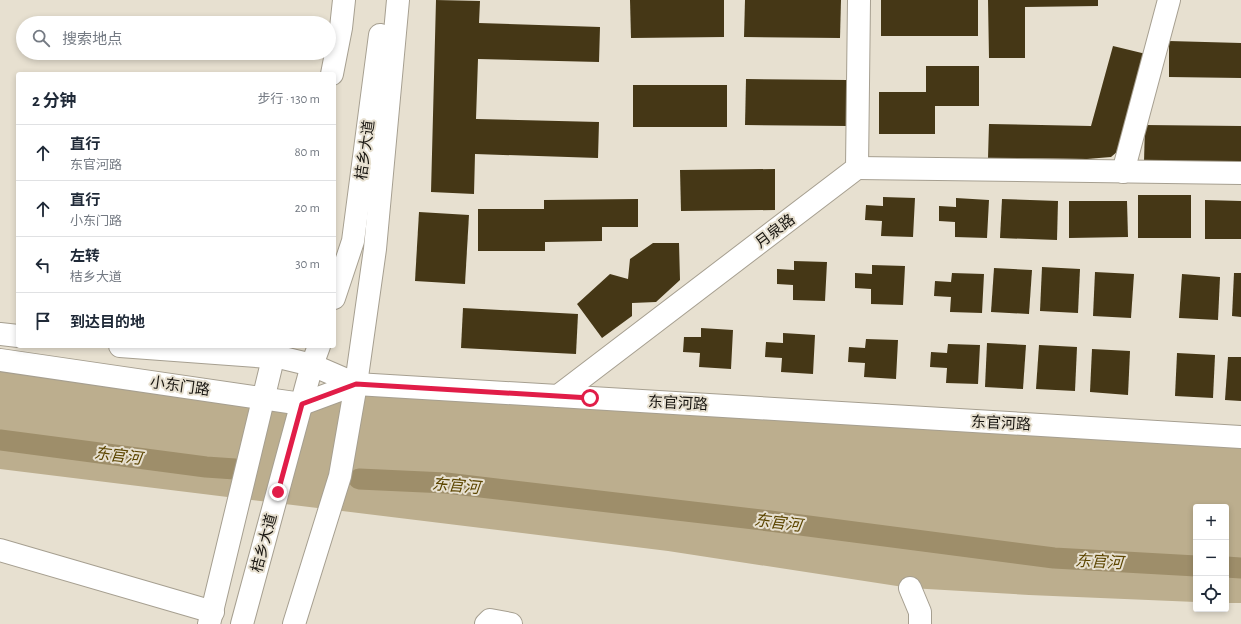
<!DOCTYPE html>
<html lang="zh">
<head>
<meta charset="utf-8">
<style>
  :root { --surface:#fff; --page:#f2f2f3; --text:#1f2937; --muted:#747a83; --line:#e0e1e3 }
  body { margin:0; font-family:"Alegreya Sans","Noto Sans SC",sans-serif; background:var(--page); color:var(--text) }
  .controls { position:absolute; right:12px; bottom:12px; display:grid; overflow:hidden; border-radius:4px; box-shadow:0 2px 6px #0003 }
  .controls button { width:36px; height:36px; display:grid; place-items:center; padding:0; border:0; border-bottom:1px solid var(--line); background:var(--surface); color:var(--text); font:20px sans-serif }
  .stop { position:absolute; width:12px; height:12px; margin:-9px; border:3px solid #e11d48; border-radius:50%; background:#fff }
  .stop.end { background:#e11d48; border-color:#fff; box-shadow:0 1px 4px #0008 }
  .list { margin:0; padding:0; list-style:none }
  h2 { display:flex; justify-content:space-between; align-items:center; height:52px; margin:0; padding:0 16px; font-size:17px }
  h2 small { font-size:13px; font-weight:400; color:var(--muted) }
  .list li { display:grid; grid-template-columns:26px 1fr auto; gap:12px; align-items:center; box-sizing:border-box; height:56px; padding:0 16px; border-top:1px solid var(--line) }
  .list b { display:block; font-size:15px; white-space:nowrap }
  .list p { margin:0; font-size:13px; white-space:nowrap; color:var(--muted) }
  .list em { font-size:13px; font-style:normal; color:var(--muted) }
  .icon { flex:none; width:22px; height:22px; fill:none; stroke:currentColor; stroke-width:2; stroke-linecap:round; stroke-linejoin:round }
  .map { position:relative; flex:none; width:1241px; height:624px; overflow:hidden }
  .search { position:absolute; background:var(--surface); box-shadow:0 2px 6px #0003; left:16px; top:16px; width:320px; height:44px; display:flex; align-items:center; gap:10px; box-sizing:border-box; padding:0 14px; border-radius:22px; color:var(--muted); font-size:15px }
  .panel { position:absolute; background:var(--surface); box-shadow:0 2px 6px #0003; left:16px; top:72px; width:320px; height:276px; border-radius:4px }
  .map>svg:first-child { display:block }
</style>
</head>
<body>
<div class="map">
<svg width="1241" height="624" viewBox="0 0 1241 624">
  <rect width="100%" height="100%" fill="#e7e0d0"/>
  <!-- green -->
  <polygon fill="#bcae8e" points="0,370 240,402 356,384 1241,437 1241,603 1226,603 1226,507 1196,507 1196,602 1029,595 910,588 668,551 0,469"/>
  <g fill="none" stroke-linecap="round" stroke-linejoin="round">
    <!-- canal -->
    <g stroke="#9e8e6a" stroke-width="21">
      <polyline points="0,440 206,467 235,469"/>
      <polyline points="359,479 446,483 770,521 1054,558 1196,566"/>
      <polyline points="1226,567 1241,568"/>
    </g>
  </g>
  <!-- building -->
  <g fill="#453716">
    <polygon points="436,0 480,1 479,23 600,27 599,62 478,59 476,119 599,122 598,158 475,154 474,194 431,192"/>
    <polygon points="630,0 724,0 724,37 631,38"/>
    <polygon points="745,0 841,0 840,38 744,37"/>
    <rect x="881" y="0" width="97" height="36"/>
    <polygon points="988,0 1098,0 1098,6 1025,7 1025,58 989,58"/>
    <polygon points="1169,41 1241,43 1241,78 1169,77"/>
    <polygon points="1113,46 1146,54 1124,146 1111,157 1087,159 988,158 989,124 1091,126"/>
    <polygon points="926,66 979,66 979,106 935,106 935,134 879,134 879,92 926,92"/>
    <polygon points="746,79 848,80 848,126 745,125"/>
    <rect x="633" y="85" width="94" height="42"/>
    <polygon points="1145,125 1241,126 1241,163 1144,162"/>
    <polygon points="775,169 775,210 681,211 680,170"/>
    <rect x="1138" y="195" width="53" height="43"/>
    <polygon points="883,197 915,198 913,237 881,236 882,221 865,220 866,205 883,206"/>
    <polygon points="956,198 989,200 987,238 955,237 955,222 939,221 939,206 956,207"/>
    <polygon points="638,199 638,227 602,227 602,241 545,242 545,251 478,251 478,209 544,209 544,200"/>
    <polygon points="1002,199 1058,201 1057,240 1000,238"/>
    <polygon points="1205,200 1241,201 1241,239 1205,239"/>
    <polygon points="1069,201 1127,201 1128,237 1069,238"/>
    <polygon points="419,212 469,215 465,284 415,281"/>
    <polygon points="653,243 679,243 680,280 656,302 632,303 632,316 602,338 577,304 610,274 628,279 630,259"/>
    <polygon points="794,261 827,262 825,301 793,300 793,285 777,284 777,269 794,270"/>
    <polygon points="872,265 905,266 903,305 871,304 871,289 855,288 855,273 872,274"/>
    <polygon points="1042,267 1080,269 1078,313 1040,311"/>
    <polygon points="994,268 1032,270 1029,314 991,312"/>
    <polygon points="1095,272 1134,274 1131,318 1093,316"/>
    <polygon points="952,273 984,274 982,313 950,312 951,297 934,296 935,281 951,282"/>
    <polygon points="1234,273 1241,273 1241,317 1232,316"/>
    <polygon points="1182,274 1220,277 1218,320 1179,318"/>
    <polygon points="463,308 578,314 576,354 461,348"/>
    <polygon points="701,328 733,330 731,369 699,367 700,353 683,352 684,337 701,337"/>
    <polygon points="783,333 815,335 813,374 781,372 782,358 765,357 766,342 783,343"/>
    <polygon points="866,339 898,340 896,379 864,377 865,363 848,362 849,347 865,348"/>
    <polygon points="987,343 1026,345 1023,389 985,387"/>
    <polygon points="948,344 980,345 978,384 946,383 947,368 930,367 931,352 947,353"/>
    <polygon points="1039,345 1077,347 1075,391 1036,389"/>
    <polygon points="1092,349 1130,351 1128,395 1090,392"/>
    <polygon points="1177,353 1215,355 1213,398 1175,396"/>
    <polygon points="1228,357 1241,357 1241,401 1225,400"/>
  </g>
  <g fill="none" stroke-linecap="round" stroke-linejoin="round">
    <defs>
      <g id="minor">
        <polyline points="332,74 341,28 344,0"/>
        <polyline points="857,168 1241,173"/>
        <polyline points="1123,172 1169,0"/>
        <polyline points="334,298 353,241 380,35"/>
        <polyline points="0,334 18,336"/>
        <polyline points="120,346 283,358 312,365 356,384 558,396 1241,437"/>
        <polyline points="0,360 302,404 356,384"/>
        <polyline points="558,396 857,168 859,0"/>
        <polyline points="0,550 213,612"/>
        <polyline points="910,588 920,612 920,624"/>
        <polyline points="209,624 276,346"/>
        <polyline points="242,624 312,365 319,346"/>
        <polyline points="294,624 340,476 356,384 375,249 398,0"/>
        <polyline points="486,624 490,620 511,624"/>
      </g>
    </defs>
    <!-- minor casing -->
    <use href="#minor" stroke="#a69f90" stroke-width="24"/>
    <!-- minor -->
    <use href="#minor" stroke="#fff" stroke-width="22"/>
  </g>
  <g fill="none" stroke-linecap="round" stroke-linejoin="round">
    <!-- route -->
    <polyline stroke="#e11d48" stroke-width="5" points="278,492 302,404 356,384 590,398"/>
  </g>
  <g text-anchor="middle" stroke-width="4" stroke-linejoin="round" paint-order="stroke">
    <!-- street labels -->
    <g font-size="15" fill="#181510" stroke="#e7e0d0">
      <text transform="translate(365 150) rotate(-82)" y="5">桔乡大道</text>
      <text transform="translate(775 231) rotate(-37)" y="5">月泉路</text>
      <text transform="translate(180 386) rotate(8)" y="5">小东门路</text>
      <text transform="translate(678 403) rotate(3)" y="5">东官河路</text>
      <text transform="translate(1001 423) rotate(3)" y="5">东官河路</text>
      <text transform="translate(264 543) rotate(-75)" y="5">桔乡大道</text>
    </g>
    <!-- water labels -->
    <g font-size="16" font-style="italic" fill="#5c4500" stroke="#e7e0d0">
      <text transform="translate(118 455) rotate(7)" y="6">东官河</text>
      <text transform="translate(456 485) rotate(5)" y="6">东官河</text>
      <text transform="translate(778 522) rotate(7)" y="6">东官河</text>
      <text transform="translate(1099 561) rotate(3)" y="6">东官河</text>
    </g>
  </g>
</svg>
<div class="controls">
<button>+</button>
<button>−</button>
<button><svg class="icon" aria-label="locate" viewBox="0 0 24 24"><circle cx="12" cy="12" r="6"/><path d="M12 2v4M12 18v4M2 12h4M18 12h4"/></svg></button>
</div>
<div class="stop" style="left:590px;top:398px"></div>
<div class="stop end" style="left:278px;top:492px"></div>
<div class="search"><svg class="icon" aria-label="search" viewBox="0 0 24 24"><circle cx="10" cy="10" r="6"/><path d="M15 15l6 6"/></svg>搜索地点</div>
<section class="panel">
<h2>2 分钟<small>步行 · 130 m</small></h2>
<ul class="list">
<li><svg class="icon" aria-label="ahead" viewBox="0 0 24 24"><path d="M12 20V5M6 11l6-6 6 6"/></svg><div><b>直行</b><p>东官河路</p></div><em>80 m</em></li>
<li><svg class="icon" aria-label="ahead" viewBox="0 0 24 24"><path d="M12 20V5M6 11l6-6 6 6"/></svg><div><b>直行</b><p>小东门路</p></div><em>20 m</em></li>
<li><svg class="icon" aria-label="left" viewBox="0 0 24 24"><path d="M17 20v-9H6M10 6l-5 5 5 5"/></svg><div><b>左转</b><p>桔乡大道</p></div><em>30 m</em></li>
<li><svg class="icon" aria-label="arrive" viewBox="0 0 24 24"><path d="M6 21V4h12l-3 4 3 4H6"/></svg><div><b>到达目的地</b></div></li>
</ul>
</section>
</div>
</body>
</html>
